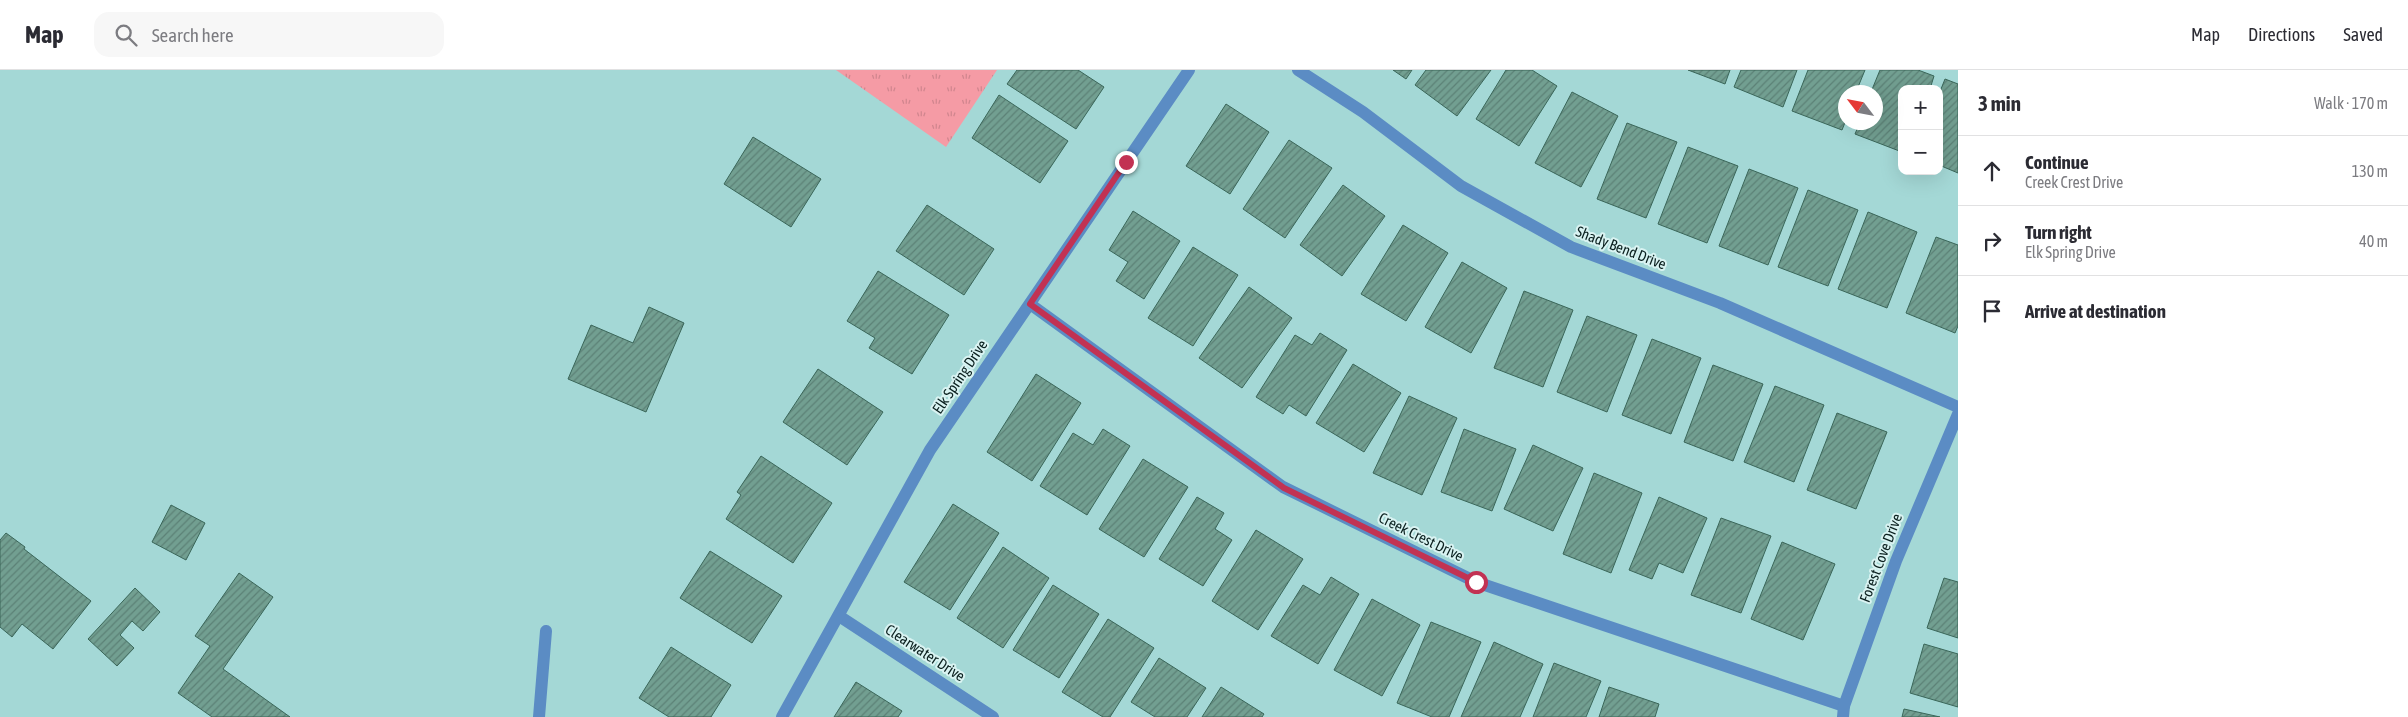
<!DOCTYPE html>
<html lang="en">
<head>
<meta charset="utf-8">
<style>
  :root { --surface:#fff; --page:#f7f7f7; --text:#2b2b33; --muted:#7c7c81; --line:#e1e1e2 }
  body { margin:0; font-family:"Asap Condensed",sans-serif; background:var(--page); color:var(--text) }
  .controls { position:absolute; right:15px; top:15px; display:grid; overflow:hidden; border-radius:10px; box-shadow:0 5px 20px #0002 }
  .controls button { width:45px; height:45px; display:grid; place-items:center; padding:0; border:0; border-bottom:1px solid var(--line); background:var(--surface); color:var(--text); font:25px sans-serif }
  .compass { position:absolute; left:1838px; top:15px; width:45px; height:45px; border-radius:50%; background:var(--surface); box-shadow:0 5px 20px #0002; rotate:302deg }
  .stop { position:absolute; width:15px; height:15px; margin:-11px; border:4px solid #c23253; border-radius:50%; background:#fff }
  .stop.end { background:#c23253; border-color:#fff; box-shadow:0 1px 5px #0008 }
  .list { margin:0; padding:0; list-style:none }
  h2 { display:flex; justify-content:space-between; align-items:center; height:65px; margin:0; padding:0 20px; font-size:21px }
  h2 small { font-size:16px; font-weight:400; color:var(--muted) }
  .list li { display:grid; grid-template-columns:32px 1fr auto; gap:15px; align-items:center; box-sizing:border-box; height:70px; padding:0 20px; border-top:1px solid var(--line) }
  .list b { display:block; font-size:19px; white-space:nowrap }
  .list p { margin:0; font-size:16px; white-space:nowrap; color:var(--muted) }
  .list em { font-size:16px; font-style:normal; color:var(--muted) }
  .icon { flex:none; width:28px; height:28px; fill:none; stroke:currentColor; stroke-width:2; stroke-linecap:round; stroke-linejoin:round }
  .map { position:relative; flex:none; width:1958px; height:647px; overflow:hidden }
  header { display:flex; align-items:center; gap:30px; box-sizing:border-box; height:70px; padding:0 25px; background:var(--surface); border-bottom:1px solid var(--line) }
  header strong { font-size:24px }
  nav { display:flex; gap:28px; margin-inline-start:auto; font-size:18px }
  .search { width:350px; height:45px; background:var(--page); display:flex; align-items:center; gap:12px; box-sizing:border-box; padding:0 18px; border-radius:15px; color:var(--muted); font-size:19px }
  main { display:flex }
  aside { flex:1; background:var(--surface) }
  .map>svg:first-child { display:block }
</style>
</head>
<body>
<header>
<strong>Map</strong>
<div class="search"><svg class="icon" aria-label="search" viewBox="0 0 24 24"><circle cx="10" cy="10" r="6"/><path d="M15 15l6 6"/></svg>Search here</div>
<nav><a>Map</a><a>Directions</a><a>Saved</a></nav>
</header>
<main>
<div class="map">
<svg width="1958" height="647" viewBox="0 0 1958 647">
  <defs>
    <pattern id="grass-tufts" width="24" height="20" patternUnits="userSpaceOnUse" patternTransform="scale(1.25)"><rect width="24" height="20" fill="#f59ba5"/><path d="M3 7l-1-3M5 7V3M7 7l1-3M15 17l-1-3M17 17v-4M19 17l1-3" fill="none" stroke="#d1858e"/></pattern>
    <pattern id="building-hatch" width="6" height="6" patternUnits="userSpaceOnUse" patternTransform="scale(1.25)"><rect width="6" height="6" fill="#729f91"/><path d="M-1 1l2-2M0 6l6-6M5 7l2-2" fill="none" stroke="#5c8176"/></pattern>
  </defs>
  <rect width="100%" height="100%" fill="#a4d8d6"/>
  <!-- grass -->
  <polygon fill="url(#grass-tufts)" points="836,0 997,0 946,77"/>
  <!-- building -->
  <g fill="url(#building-hatch)" stroke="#3a6659">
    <polygon points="1017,0 1078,0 1104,17 1076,59 1007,14"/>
    <polygon points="1393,0 1412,0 1406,9"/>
    <polygon points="1426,0 1491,0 1457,46 1415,15"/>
    <polygon points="1506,0 1532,0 1557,16 1519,76 1476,49"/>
    <polygon points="1688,0 1730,0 1725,14"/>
    <polygon points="1741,0 1797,0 1783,37 1734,17"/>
    <polygon points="1808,0 1865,0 1856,22 1846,22 1846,50 1842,60 1792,41"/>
    <polygon points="1880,0 1918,0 1934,6 1930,19 1902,19 1902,82 1855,64 1860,52 1876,52 1876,22 1871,22"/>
    <polygon points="1945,9 1958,14 1958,103 1939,95 1939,24"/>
    <polygon points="1572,22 1618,46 1581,117 1535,93"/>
    <polygon points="999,25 1068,71 1040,113 972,68"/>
    <polygon points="1226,34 1269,62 1230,124 1186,96"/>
    <polygon points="1627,53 1677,72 1646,148 1597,129"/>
    <polygon points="753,67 821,109 791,157 724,114"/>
    <polygon points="1289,70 1332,98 1285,168 1243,139"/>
    <polygon points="1688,77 1738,96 1707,173 1658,154"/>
    <polygon points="1749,99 1798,118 1768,195 1719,176"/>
    <polygon points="1343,115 1385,146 1342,206 1300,175"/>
    <polygon points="1808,120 1858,140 1828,216 1778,197"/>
    <polygon points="927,135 994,179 964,225 896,181"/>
    <polygon points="1133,141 1180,171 1144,229 1116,211 1128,192 1109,180"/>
    <polygon points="1868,142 1917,162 1887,238 1838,219"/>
    <polygon points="1403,155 1448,183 1406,251 1361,224"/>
    <polygon points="1936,167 1958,175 1958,256 1955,263 1906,243"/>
    <polygon points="1193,177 1238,205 1193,276 1148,248"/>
    <polygon points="1462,192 1507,218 1471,283 1425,257"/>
    <polygon points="878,201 949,245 912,304 869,278 875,268 847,251"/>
    <polygon points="1249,217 1292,248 1242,318 1199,288"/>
    <polygon points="1524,221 1573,240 1543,317 1494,298"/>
    <polygon points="649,237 684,253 646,342 568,309 591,255 633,273"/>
    <polygon points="1587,246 1637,265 1607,342 1557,322"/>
    <polygon points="1320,263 1347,280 1306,346 1289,335 1283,344 1256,327 1295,265 1312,275"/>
    <polygon points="1652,269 1701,288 1671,364 1622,345"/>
    <polygon points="1353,294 1401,323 1364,382 1316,353"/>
    <polygon points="1713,295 1763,314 1733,391 1684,372"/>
    <polygon points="818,299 883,342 847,395 783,352"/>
    <polygon points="1036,304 1081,333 1032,411 987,382"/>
    <polygon points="1775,316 1824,335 1794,412 1744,392"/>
    <polygon points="1409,326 1457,348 1422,425 1373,403"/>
    <polygon points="1837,343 1887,362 1856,439 1807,420"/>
    <polygon points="1103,359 1130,376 1087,445 1040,416 1073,363 1093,375"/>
    <polygon points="1464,359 1516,379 1492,441 1441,422"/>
    <polygon points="1533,375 1583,398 1553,461 1504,439"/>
    <polygon points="761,386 832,433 793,493 726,449 741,425 737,422"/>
    <polygon points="1143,389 1188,417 1144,487 1099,459"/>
    <polygon points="1594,403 1642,423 1611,503 1563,484"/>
    <polygon points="1197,427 1224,443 1215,459 1232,470 1203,516 1159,489"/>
    <polygon points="1659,427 1707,448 1683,503 1659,493 1652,509 1629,500"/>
    <polygon points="953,434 999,463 950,540 904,512"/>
    <polygon points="171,435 205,453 186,490 152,472"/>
    <polygon points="1721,448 1771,466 1741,543 1691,525"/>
    <polygon points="1256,460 1303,489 1258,560 1212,531"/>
    <polygon points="6,463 25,477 24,479 91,531 53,579 22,554 12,567 0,557 0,470"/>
    <polygon points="1782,472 1835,494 1803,570 1751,549"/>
    <polygon points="1003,477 1049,508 1003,578 957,548"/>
    <polygon points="710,481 782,526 752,573 680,528"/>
    <polygon points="239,503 273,527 223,599 290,647 212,647 178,623 210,576 195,566"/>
    <polygon points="1331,507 1359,524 1318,594 1271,566 1303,515 1320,525"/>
    <polygon points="1944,508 1958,512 1958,568 1927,558"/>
    <polygon points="1053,515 1099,544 1059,608 1013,580"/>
    <polygon points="135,518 160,542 143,561 132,551 120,565 134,578 117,596 88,569"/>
    <polygon points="1372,529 1420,555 1382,626 1334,600"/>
    <polygon points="1108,549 1154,578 1110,647 1103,647 1062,622"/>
    <polygon points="1431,552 1481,572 1449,647 1432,647 1397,633"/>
    <polygon points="1494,572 1543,594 1520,647 1461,647"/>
    <polygon points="1924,574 1958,584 1958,637 1910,623"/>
    <polygon points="671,577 731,615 711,647 669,647 639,628"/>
    <polygon points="1159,588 1206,618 1187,647 1155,647 1131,632"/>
    <polygon points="1554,593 1601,611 1586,647 1533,647"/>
    <polygon points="856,612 902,641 898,647 834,647"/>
    <polygon points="1221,617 1264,644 1262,647 1202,647"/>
    <polygon points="1609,617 1659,634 1655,647 1599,647"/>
    <polygon points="1904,639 1940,647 1902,647"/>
  </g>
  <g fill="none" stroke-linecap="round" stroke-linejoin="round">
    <!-- street -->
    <g stroke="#5b8cc4" stroke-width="12">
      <polyline points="1298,0 1363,42 1461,116 1571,177 1720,233 1958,337"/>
      <polyline points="1030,234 1283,417 1476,512 1844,636"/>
      <polyline points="839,546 993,647"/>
      <polyline points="539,647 546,561"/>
      <polyline points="782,647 930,380 1189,0"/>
      <polyline points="1843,647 1844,636 1896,491 1958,344"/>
    </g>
  </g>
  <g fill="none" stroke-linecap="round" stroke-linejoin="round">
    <!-- route -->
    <polyline stroke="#c23253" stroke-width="6" points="1126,92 1030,234 1284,418 1476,512"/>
  </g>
  <g text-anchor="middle" stroke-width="4" stroke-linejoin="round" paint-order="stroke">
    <!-- street labels -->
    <g font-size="15" fill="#0b201f" stroke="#d9f3f2">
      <text transform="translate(1621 178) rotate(21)" y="5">Shady Bend Drive</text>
      <text transform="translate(960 307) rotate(-56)" y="5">Elk Spring Drive</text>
      <text transform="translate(1421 467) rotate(26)" y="5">Creek Crest Drive</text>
      <text transform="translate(1881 488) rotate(-69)" y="5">Forest Cove Drive</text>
      <text transform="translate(925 583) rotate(33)" y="5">Clearwater Drive</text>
    </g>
  </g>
</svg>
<div class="controls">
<button>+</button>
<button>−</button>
</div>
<svg class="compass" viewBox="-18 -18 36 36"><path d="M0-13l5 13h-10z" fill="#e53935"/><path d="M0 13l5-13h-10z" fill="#7c7c81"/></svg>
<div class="stop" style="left:1476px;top:512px"></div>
<div class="stop end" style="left:1126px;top:92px"></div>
</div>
<aside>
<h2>3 min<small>Walk · 170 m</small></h2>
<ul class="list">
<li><svg class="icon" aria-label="ahead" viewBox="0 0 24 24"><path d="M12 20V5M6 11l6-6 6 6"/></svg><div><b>Continue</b><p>Creek Crest Drive</p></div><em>130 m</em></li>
<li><svg class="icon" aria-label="right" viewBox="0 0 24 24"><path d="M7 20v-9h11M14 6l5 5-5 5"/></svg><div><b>Turn right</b><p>Elk Spring Drive</p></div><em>40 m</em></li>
<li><svg class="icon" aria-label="arrive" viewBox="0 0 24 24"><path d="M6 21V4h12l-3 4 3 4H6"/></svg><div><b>Arrive at destination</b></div></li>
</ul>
</aside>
</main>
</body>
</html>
